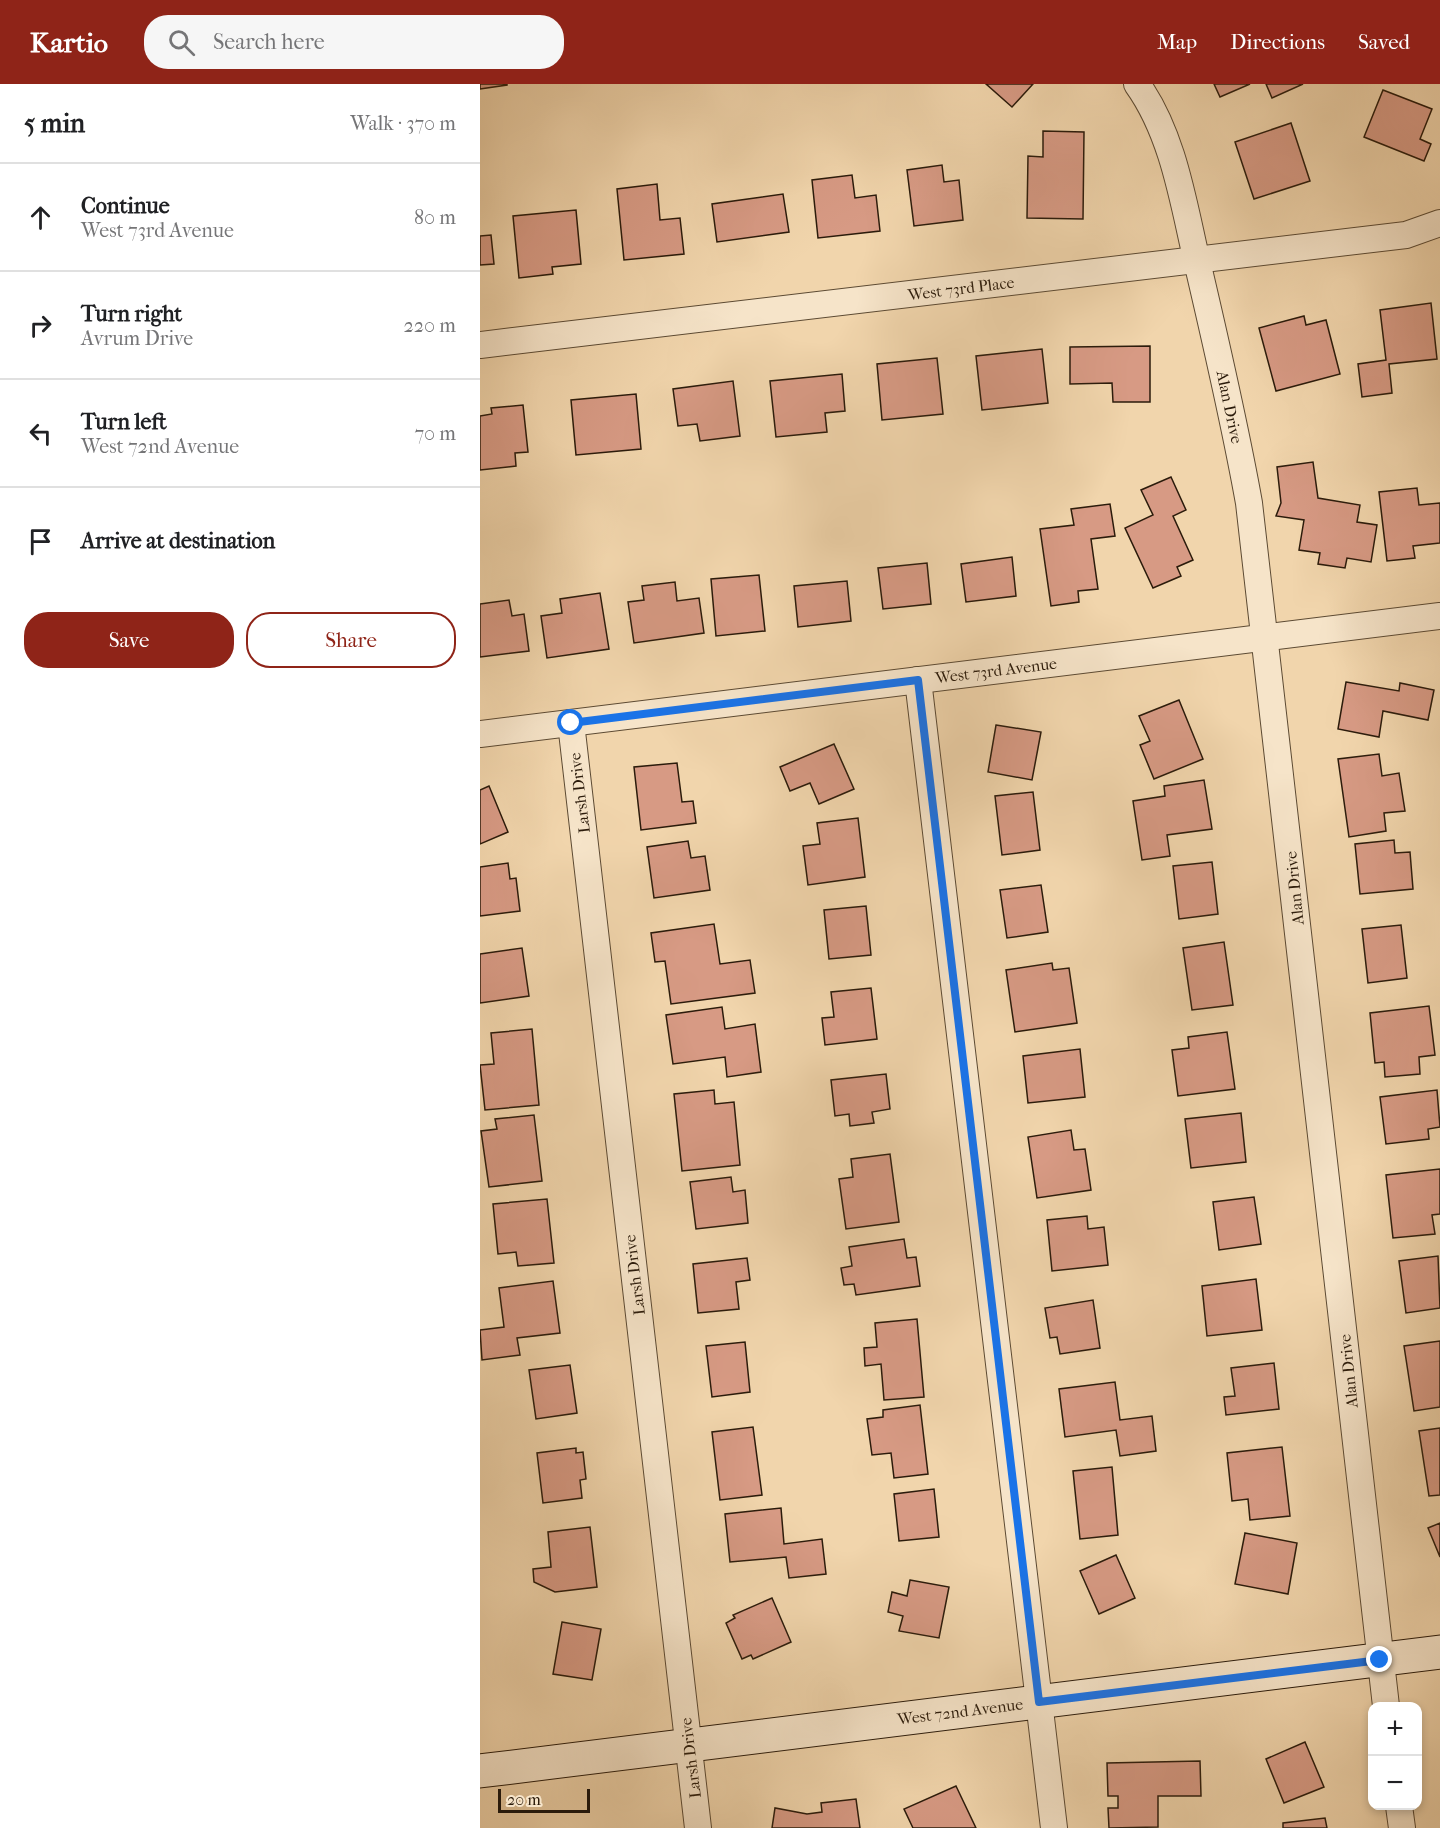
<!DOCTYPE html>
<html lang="en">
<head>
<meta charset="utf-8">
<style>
  :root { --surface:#fff; --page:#f6f6f6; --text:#202124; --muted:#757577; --line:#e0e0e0; --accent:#8f2418 }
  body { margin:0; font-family:"IM FELL French Canon",serif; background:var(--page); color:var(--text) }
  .controls { position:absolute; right:18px; bottom:18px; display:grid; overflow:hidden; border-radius:12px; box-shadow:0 3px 9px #0003 }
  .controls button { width:54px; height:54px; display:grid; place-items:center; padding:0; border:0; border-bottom:2px solid var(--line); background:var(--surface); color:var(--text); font:30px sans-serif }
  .scale { position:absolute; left:18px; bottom:15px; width:92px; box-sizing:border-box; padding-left:6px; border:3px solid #2b1b0b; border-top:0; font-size:16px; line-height:21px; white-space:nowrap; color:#2b1b0b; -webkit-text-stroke:4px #f6e4c9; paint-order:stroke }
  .stop { position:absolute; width:18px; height:18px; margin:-14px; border:4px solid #1a73e8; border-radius:50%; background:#fff }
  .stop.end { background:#1a73e8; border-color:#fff; box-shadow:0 2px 6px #0008 }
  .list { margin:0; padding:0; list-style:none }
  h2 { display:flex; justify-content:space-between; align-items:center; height:78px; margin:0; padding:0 24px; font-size:26px }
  h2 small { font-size:20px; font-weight:400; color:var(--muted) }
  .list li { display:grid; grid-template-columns:39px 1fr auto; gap:18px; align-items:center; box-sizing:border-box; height:108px; padding:0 24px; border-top:2px solid var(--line) }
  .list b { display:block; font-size:22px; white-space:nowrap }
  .list p { margin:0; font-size:20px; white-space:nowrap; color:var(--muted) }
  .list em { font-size:20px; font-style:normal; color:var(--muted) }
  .actions { display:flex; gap:12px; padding:18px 24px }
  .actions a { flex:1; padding:14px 0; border:2px solid var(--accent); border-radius:24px; text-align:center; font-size:21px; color:var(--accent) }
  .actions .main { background:var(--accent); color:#fff }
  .icon { flex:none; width:33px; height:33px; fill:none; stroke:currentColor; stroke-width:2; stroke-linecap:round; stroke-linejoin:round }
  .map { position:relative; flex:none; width:960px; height:1744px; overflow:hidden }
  header { display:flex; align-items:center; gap:36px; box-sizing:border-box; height:84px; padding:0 30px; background:var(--accent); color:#fff }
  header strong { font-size:28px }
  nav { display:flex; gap:33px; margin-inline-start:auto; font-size:21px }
  .search { width:420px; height:54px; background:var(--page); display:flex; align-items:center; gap:15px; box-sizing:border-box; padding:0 21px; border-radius:24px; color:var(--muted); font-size:22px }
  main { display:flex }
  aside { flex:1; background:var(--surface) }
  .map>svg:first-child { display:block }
</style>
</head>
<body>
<header>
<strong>Kartio</strong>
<div class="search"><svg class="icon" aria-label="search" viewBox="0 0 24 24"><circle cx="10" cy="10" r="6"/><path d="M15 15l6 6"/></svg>Search here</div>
<nav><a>Map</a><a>Directions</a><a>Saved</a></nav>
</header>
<main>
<aside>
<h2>5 min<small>Walk · 370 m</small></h2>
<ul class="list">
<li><svg class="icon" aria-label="ahead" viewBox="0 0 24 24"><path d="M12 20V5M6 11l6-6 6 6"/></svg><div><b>Continue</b><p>West 73rd Avenue</p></div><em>80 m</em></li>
<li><svg class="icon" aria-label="right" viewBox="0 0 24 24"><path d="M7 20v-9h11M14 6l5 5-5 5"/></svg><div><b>Turn right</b><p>Avrum Drive</p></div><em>220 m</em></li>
<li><svg class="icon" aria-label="left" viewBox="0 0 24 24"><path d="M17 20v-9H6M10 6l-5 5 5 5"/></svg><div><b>Turn left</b><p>West 72nd Avenue</p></div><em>70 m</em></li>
<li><svg class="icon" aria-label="arrive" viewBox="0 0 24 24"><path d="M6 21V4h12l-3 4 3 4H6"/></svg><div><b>Arrive at destination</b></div></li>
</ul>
<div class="actions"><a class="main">Save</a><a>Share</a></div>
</aside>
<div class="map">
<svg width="960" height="1744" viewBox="0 0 960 1744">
  <rect width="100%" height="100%" fill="#f1d5ac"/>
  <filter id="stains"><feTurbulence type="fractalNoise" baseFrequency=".00333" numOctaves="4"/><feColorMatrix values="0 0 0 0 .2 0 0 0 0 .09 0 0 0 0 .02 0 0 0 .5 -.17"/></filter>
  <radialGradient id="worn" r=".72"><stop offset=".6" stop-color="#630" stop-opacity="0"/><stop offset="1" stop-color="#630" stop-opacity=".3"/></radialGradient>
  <!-- building -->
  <g fill="#d79a84" stroke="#2b1b0b" stroke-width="1.5">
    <polygon points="0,0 27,0 27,1 0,5"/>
    <polygon points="506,0 553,0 532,23"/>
    <polygon points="734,0 770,0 740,13"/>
    <polygon points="786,0 823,0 792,14"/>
    <polygon points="903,6 952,25 940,55 951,60 944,77 884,53"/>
    <polygon points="811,39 830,97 774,115 755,58"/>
    <polygon points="563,47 604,48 603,135 547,134 548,72 563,73"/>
    <polygon points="462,81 464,98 479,96 483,136 434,142 427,86"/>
    <polygon points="372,91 375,114 396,111 400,147 338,154 332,96"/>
    <polygon points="177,100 180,136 200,134 204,170 144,176 137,105"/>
    <polygon points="303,110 309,148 237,158 232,120"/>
    <polygon points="96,126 101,180 72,183 73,190 39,194 33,132"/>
    <polygon points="11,151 14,180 0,181 0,152"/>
    <polygon points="951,219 957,275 909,280 912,309 882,313 878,280 906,276 900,226"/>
    <polygon points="824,232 826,241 846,236 860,290 796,307 779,244"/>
    <polygon points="670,262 670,318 633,318 632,299 590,300 590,263"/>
    <polygon points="562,265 568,319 502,326 496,272"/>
    <polygon points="457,274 463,330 402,336 397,280"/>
    <polygon points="362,290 365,327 345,329 347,348 296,353 290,297"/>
    <polygon points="253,297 260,352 220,357 217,340 198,342 193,305"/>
    <polygon points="156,310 161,365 96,371 91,316"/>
    <polygon points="43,321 48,368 35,369 36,382 0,386 0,332 12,330 11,324"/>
    <polygon points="833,378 838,414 880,421 877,438 897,441 891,478 867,474 865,484 838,480 840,469 819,466 824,436 796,432 801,419 797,383"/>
    <polygon points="691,393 706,426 693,432 713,476 697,483 701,492 673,504 645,444 673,431 661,406"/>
    <polygon points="937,404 939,421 960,419 960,459 933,462 935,474 907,477 899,408"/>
    <polygon points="630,420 635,452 611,455 618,505 598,507 599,518 571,522 560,445 594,441 591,425"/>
    <polygon points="532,473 536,512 486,518 481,480"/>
    <polygon points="447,479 451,520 403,525 398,484"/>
    <polygon points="279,491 285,547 236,552 231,495"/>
    <polygon points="367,497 371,537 318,543 314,502"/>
    <polygon points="195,498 197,517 219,514 224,549 154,559 148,518 164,516 162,502"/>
    <polygon points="120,509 129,565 67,574 61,532 82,529 80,515"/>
    <polygon points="29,516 32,532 44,530 49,567 0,573 0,520"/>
    <polygon points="866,598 919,607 920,599 954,606 948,636 903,627 899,653 858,645"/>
    <polygon points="699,616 723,675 674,695 660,661 670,657 659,632"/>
    <polygon points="516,641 561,648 552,696 508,688"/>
    <polygon points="354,660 374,705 339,720 330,699 310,707 300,683"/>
    <polygon points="899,670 902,692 919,689 925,727 904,729 906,747 869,753 858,675"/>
    <polygon points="197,679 202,718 213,717 216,739 161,746 154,683"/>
    <polygon points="724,696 732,745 687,751 690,772 662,776 653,717 685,712 684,702"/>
    <polygon points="9,702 28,748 0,760 0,706"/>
    <polygon points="553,708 560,766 522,771 515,712"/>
    <polygon points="378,734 385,793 328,801 323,762 340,760 337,739"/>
    <polygon points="914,756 915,769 930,768 933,805 880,810 875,760"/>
    <polygon points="208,757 211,774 225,772 230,806 174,814 167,763"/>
    <polygon points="732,778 738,830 699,835 693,782"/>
    <polygon points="28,779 30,795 36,794 40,827 0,832 0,783"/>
    <polygon points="561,801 568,848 527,854 520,806"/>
    <polygon points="386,822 391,871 349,875 344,826"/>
    <polygon points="234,840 240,880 270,876 275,909 191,920 185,877 175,878 171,849"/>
    <polygon points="921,841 927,894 888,899 882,845"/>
    <polygon points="744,858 753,921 712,926 703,864"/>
    <polygon points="42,864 49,912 0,919 0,870"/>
    <polygon points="572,879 573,886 589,884 597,939 535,948 526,886"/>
    <polygon points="391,904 397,955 345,961 342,934 354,933 351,908"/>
    <polygon points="949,922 955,971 939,973 940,990 905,993 904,978 895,979 890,929"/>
    <polygon points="242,923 245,945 275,940 281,988 247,993 245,973 193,980 186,931"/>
    <polygon points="52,945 59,1021 5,1026 0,981 14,980 11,949"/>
    <polygon points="747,948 755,1005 698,1012 692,966 709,964 708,953"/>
    <polygon points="600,965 605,1013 548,1019 543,972"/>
    <polygon points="406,990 410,1025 392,1028 394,1039 370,1042 369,1030 355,1032 351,996"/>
    <polygon points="234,1006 235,1020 254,1018 260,1081 202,1087 194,1010"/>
    <polygon points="957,1006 960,1043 948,1045 949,1055 906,1060 900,1013"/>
    <polygon points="761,1029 766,1078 711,1084 705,1035"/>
    <polygon points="54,1031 62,1097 9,1103 1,1047 17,1045 15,1035"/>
    <polygon points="591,1046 594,1066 605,1065 611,1106 557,1114 548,1053"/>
    <polygon points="410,1070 419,1138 366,1145 359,1095 373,1093 371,1075"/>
    <polygon points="960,1085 960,1130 952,1131 955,1150 913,1154 906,1091"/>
    <polygon points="251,1093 253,1108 265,1106 268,1139 216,1145 210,1098"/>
    <polygon points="774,1113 781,1160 739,1166 733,1118"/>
    <polygon points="67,1115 74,1179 38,1182 36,1168 18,1170 13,1120"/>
    <polygon points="607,1132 608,1145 624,1143 628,1181 572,1187 567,1136"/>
    <polygon points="424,1155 427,1174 436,1173 440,1202 376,1211 374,1200 364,1201 361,1184 372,1182 369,1163"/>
    <polygon points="958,1172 960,1224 926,1229 919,1177"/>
    <polygon points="267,1174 270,1196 256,1198 259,1225 218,1229 213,1180"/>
    <polygon points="776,1195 782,1246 727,1252 722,1202"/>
    <polygon points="73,1197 80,1249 37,1254 40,1271 2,1276 0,1246 24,1243 19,1204"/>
    <polygon points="613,1216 620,1264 580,1270 577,1253 570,1254 565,1224"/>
    <polygon points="437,1235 444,1313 404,1316 401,1280 385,1282 384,1264 397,1263 395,1239"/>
    <polygon points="960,1257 960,1323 934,1327 924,1262"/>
    <polygon points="265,1258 270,1308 232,1313 226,1262"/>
    <polygon points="794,1279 799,1325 746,1331 744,1313 755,1312 751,1284"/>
    <polygon points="90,1281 97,1329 56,1335 49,1286"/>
    <polygon points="635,1298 640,1336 672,1332 676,1367 640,1372 636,1346 585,1353 579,1305"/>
    <polygon points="440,1321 448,1390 414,1394 411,1369 392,1371 387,1335 403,1333 403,1326"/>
    <polygon points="273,1343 282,1411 240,1416 232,1348"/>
    <polygon points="960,1344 960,1411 949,1412 939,1347"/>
    <polygon points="802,1363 810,1432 770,1436 768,1415 752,1417 747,1369"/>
    <polygon points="96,1364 96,1369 103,1368 106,1395 100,1396 102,1414 63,1419 57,1369"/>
    <polygon points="632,1383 638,1451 600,1455 593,1387"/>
    <polygon points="454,1405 459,1453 419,1457 414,1410"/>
    <polygon points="301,1424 304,1460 342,1455 346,1490 309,1494 306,1473 250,1478 245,1430"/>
    <polygon points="960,1439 960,1473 948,1444"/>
    <polygon points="110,1443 117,1503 75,1508 54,1498 53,1485 71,1483 68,1448"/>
    <polygon points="765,1449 817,1459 808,1510 755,1500"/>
    <polygon points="636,1471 655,1514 619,1530 600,1487"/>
    <polygon points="430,1496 469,1503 459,1554 419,1547 423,1532 408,1528 412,1508 427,1512"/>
    <polygon points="292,1514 311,1558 273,1575 271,1571 262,1575 246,1539 255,1534 253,1531"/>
    <polygon points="82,1538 121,1545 112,1596 73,1590"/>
    <polygon points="825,1658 844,1703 804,1719 786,1675"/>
    <polygon points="720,1677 721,1712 678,1712 678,1743 629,1744 628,1724 638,1724 638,1712 628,1712 627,1679"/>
    <polygon points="476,1702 496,1744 433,1744 424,1725"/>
    <polygon points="376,1715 380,1744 292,1744 295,1724 327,1730 342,1728 341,1719"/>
    <polygon points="845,1734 847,1744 803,1744 803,1739"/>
  </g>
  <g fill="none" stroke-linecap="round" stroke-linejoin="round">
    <defs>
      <g id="street">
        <path d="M657 0C695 53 704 124 719 186 737 263 755 341 769 419L906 1622"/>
        <polyline points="0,261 926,151 960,139"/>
        <polyline points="438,596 574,1744"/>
        <polyline points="91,639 218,1744"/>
        <polyline points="0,650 960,532"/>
        <polyline points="919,1722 922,1744"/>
      </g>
      <polyline id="secondary" points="0,1687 960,1568"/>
    </defs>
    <!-- street casing -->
    <use href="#street" stroke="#5c4a33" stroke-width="28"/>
    <!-- secondary casing -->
    <use href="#secondary" stroke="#2b1b0b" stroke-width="35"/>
    <!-- street -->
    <use href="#street" stroke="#f6e4c9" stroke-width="26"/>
    <!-- secondary -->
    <use href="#secondary" stroke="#f6e4c9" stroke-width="33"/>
  </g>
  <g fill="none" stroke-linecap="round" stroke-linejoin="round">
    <!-- route -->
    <polyline stroke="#1a73e8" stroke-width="8" points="91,639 438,596 559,1618 900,1576"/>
  </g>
  <g text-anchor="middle" stroke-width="4.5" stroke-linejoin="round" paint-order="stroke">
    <!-- street labels -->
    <g font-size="16" fill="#2b1b0b" stroke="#f6e4c9">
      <text transform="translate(481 204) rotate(-7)" y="6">West 73rd Place</text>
      <text transform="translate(750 323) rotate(78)" y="6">Alan Drive</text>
      <text transform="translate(516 586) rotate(-7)" y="6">West 73rd Avenue</text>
      <text transform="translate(99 709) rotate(-97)" y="6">Larsh Drive</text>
      <text transform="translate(814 804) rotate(-96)" y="6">Alan Drive</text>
      <text transform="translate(154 1191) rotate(-97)" y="6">Larsh Drive</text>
      <text transform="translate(868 1287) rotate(-96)" y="6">Alan Drive</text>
      <text transform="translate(480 1627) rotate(-7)" y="6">West 72nd Avenue</text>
      <text transform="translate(210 1674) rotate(-97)" y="6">Larsh Drive</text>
    </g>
  </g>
  <rect width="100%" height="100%" filter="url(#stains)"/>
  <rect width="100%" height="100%" fill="url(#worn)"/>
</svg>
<div class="controls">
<button>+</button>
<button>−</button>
</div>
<div class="scale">20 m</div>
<div class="stop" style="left:91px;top:639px"></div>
<div class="stop end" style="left:900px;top:1576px"></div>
</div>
</main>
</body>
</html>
